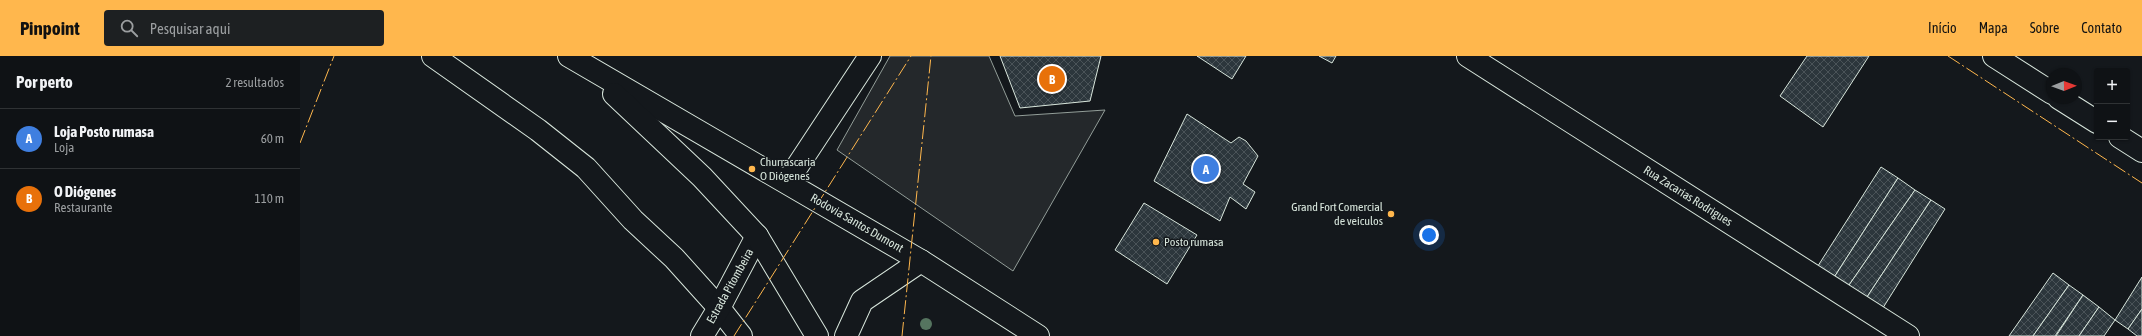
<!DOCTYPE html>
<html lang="pt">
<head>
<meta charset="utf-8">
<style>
  :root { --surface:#0f1215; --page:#1d2022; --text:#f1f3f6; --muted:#9b9ea0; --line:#2f3234; --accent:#ffb74d }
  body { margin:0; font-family:"Asap Condensed",sans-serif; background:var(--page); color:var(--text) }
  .controls { position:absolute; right:12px; top:12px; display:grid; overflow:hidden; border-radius:4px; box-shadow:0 1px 3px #0004 }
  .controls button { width:36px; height:36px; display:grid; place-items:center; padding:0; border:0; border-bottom:1px solid var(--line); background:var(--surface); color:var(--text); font:20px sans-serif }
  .compass { position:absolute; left:1746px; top:12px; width:36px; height:36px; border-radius:50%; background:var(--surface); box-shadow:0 1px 3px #0004; rotate:89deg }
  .you { position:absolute; left:1129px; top:179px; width:14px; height:14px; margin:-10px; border:3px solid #fff; border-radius:50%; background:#1a73e8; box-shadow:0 0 0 6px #1a73e833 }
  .badge { display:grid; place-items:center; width:26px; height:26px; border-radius:50%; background:var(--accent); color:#fff; font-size:13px; font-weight:700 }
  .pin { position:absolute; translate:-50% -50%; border:2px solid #fff; box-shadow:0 1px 4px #0006 }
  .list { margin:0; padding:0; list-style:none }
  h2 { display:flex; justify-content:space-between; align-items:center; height:52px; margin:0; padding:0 16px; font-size:17px }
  h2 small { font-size:13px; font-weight:400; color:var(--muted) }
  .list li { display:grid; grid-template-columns:26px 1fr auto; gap:12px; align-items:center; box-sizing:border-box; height:60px; padding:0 16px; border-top:1px solid var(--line) }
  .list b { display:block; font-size:15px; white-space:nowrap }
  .list p { margin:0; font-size:13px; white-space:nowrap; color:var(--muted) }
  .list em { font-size:13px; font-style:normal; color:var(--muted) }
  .icon { flex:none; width:22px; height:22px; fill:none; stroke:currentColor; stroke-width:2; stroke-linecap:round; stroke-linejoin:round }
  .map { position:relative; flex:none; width:1842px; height:280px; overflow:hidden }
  header { display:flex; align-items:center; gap:24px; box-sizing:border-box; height:56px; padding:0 20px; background:var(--accent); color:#111 }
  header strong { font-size:19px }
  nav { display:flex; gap:22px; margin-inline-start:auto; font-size:14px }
  .search { width:280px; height:36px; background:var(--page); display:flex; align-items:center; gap:10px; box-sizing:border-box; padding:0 14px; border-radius:4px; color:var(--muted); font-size:15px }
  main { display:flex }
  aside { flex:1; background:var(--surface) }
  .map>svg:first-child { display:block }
</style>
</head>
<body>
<header>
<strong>Pinpoint</strong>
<div class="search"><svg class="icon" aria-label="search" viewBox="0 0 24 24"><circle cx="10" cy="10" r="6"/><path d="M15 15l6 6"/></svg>Pesquisar aqui</div>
<nav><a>Início</a><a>Mapa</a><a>Sobre</a><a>Contato</a></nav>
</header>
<main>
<aside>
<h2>Por perto<small>2 resultados</small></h2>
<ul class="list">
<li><span class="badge" style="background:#3f7fe0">A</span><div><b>Loja Posto rumasa</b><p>Loja</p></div><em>60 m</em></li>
<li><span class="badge" style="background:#e8710a">B</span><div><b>O Diógenes</b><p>Restaurante</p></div><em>110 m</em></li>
</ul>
</aside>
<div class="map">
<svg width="1842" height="280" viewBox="0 0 1842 280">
  <defs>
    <pattern id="building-cross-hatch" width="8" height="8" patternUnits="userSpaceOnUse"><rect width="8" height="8" fill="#2c363c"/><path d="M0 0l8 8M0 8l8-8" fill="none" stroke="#4a5358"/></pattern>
  </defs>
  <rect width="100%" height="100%" fill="#14181c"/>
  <!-- parking -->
  <polygon fill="#24282b" stroke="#939e99" points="590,0 689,0 715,60 805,54 713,215 537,94"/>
  <!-- building -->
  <g fill="url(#building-cross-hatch)" stroke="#d8e6dc">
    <polygon points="700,0 801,0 790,45 720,52"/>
    <polygon points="897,0 946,0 932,23"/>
    <polygon points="1019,0 1036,0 1032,7"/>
    <polygon points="1507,0 1569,0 1523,71 1480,40"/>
    <polygon points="887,58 931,87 939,81 946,85 958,100 943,128 955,136 946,153 930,141 920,165 854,125"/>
    <polygon points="1581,111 1598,122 1533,223 1516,213"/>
    <polygon points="1598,122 1615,134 1547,232 1533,223"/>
    <polygon points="1615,134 1631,144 1565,244 1547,232"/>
    <polygon points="1631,144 1645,153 1581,255 1565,244"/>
    <polygon points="844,147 897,179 867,228 815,194"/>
    <polygon points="1753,217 1769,229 1733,280 1709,280"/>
    <polygon points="1842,221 1842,253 1828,273 1815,264"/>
    <polygon points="1769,229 1783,239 1755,280 1733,280"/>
    <polygon points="1783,239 1799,251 1779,280 1756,280"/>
    <polygon points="1799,251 1815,264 1804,280 1779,280"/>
    <polygon points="1842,253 1842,280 1837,280 1828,273"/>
  </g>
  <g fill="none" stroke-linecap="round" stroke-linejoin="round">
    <defs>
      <g id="minor">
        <polyline points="133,0 238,74 286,112 333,164 374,202 419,252 441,280"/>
        <polyline points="1168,0 1608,280"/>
        <polyline points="1694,0 1752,37"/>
        <polyline points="1759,42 1797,66"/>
        <polyline points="1820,81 1842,95"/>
        <polyline points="402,280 419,252 457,180"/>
      </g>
      <polyline id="tertiary" points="487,126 570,0"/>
      <polyline id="primary" points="546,280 562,245 621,205"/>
      <g id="trunk">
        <polyline points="269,0 621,205 738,280"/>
        <polyline points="314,38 402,121 457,180 517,280"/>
      </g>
    </defs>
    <!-- minor casing -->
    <use href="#minor" stroke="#d8e6dc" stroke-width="24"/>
    <!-- tertiary casing -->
    <use href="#tertiary" stroke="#d8e6dc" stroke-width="24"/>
    <!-- primary casing -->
    <use href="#primary" stroke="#d8e6dc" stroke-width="24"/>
    <!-- trunk casing -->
    <use href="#trunk" stroke="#d8e6dc" stroke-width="24"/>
    <!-- minor -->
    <use href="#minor" stroke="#14181c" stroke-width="22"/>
    <!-- tertiary -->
    <use href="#tertiary" stroke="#14181c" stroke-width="22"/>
    <!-- primary -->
    <use href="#primary" stroke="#14181c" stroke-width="22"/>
    <!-- trunk -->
    <use href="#trunk" stroke="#14181c" stroke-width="22"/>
    <!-- power -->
    <g stroke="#ffb74d" stroke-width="1" stroke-dasharray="14 3 2 3" stroke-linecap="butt">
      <polyline points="1648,0 1842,127"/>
      <polyline points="0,87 34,0"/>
      <polyline points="434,280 611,0"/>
      <polyline points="602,280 631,0"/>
    </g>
  </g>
  <!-- trees -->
  <circle fill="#55745f" cx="626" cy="268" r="6"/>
  <!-- markers -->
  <g fill="#ffb74d" stroke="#14181c" stroke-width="1.5">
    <circle cx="452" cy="113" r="4"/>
    <circle cx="1091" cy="158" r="4"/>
    <circle cx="856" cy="186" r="4"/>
  </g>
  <g text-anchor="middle" stroke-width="3" stroke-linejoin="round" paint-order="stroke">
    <!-- poi labels -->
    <g font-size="12" fill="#d8e6dc" stroke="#14181c" text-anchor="start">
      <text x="460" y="110">Churrascaria<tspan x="460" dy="14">O Diógenes</tspan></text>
      <text x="1083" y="155" text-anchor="end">Grand Fort Comercial<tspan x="1083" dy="14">de veiculos</tspan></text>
      <text x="864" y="190">Posto rumasa</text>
    </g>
    <!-- street labels -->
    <g font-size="12" fill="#d8e6dc" stroke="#14181c">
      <text transform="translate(1388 140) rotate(32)" y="4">Rua Zacarias Rodrigues</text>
      <text transform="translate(557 167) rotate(30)" y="4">Rodovia Santos Dumont</text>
      <text transform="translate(430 230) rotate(-61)" y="4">Estrada Pitombeira</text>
    </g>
  </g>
</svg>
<div class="controls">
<button>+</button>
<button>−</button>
</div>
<svg class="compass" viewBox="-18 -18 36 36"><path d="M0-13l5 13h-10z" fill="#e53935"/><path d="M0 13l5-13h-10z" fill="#9b9ea0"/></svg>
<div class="you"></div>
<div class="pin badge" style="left:906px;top:113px;background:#3f7fe0">A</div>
<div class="pin badge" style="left:752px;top:23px;background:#e8710a">B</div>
</div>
</main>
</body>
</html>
